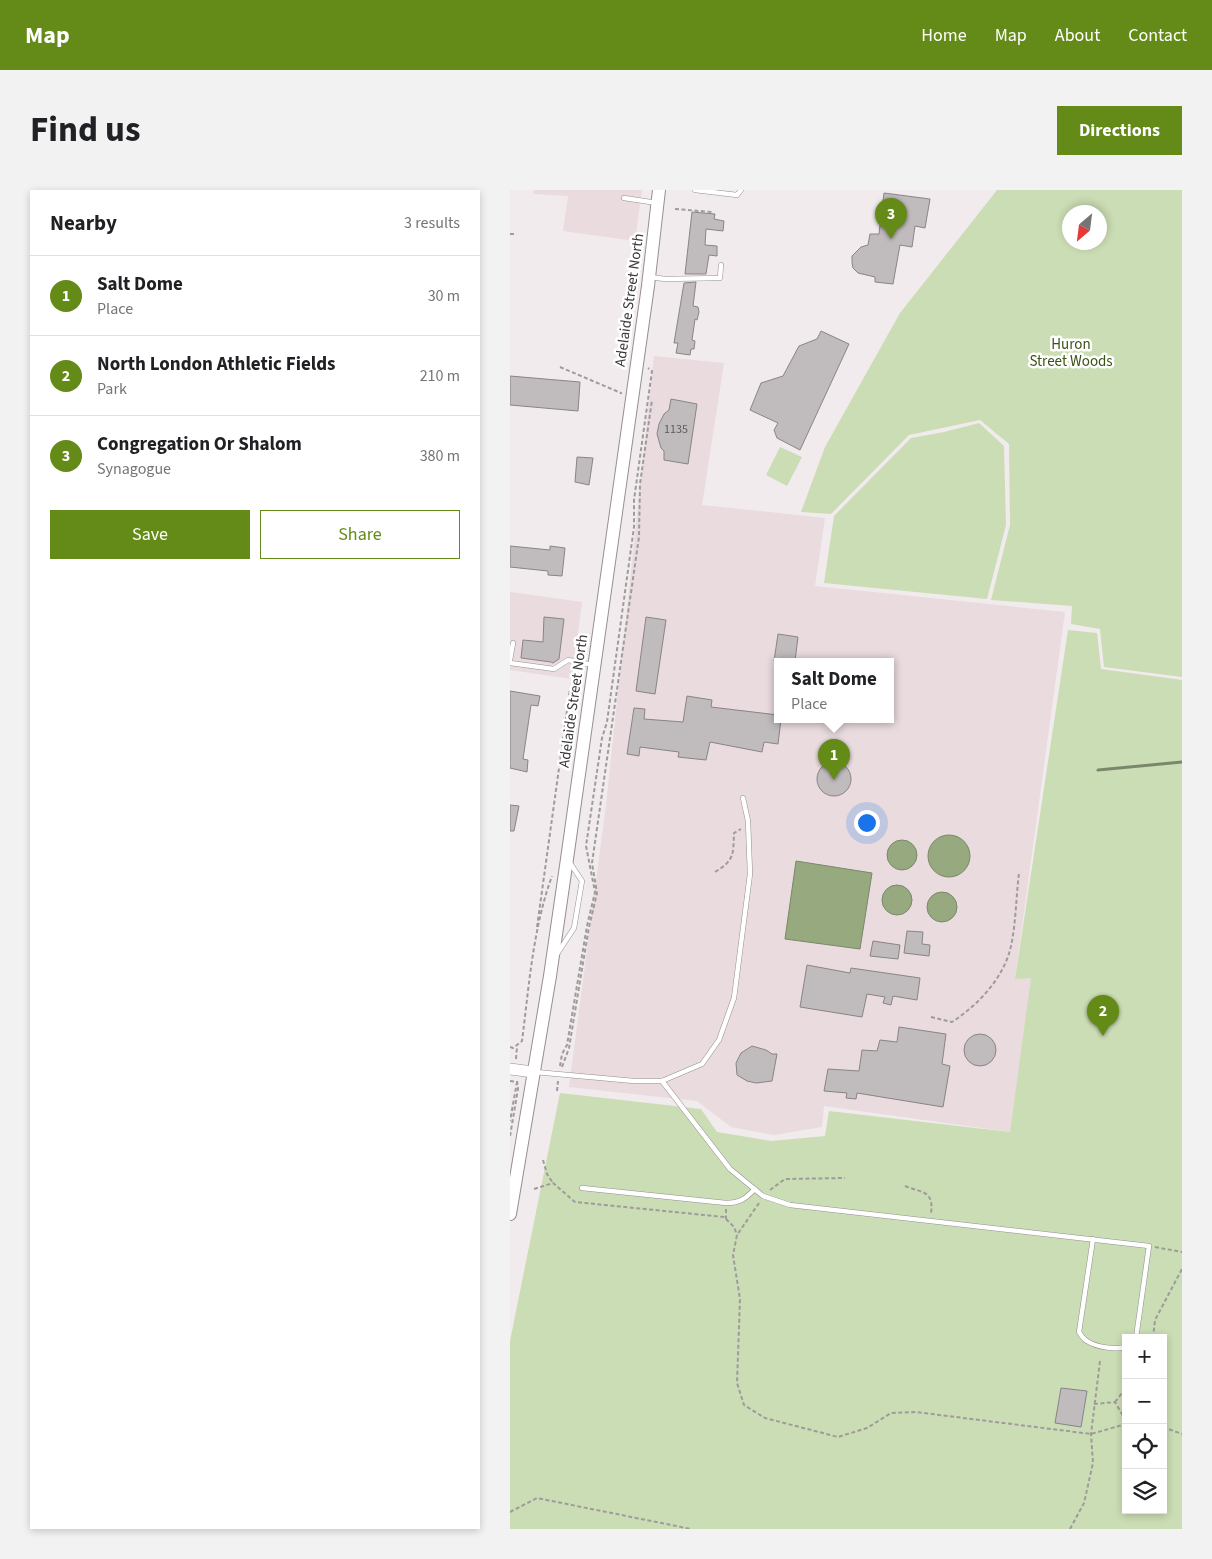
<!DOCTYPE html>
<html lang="en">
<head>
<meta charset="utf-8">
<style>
  :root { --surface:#fff; --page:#f2f2f2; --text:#202124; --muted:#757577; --line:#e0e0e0; --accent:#648b17 }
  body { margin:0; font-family:"Source Sans 3",sans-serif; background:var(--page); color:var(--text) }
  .controls { position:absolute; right:15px; bottom:15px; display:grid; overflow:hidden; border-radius:0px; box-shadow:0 2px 8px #0003 }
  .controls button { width:45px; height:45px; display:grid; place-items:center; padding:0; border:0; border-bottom:1px solid var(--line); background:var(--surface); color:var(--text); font:25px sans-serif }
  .compass { position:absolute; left:552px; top:15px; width:45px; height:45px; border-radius:50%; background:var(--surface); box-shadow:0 2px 8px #0003; rotate:208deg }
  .you { position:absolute; left:356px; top:632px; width:18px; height:18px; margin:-12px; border:4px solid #fff; border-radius:50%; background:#1a73e8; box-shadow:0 0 0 8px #1a73e833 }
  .badge { display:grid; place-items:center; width:32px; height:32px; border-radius:50%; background:var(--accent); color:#fff; font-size:16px; font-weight:700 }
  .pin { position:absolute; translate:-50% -41px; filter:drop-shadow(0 1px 2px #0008) }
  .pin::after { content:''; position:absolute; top:26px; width:18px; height:15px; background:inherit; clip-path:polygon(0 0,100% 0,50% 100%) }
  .popup { position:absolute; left:264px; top:468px; width:120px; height:65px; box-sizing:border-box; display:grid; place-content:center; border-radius:0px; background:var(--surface); filter:drop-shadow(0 1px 4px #0005); font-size:16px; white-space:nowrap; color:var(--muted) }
  .popup b { font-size:19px; color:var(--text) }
  .popup::after { content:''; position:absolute; left:50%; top:100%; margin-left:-10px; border:10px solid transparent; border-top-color:var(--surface) }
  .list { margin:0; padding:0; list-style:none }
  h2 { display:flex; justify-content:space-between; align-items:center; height:65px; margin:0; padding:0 20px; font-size:21px }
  h2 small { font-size:16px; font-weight:400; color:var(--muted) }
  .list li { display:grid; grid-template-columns:32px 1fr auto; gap:15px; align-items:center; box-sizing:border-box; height:80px; padding:0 20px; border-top:1px solid var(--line) }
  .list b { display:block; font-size:19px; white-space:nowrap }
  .list p { margin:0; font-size:16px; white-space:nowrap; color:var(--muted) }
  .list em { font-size:16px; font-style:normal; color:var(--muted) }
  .actions { display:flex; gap:10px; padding:15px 20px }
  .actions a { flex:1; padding:11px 0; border:1px solid var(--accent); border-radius:0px; text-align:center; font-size:18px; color:var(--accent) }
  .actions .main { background:var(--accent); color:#fff }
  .icon { flex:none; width:28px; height:28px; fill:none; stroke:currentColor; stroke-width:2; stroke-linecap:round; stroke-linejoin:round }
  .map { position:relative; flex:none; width:672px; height:1339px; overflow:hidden; border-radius:0px }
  header { display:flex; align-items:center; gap:30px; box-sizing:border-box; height:70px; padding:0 25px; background:var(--accent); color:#fff }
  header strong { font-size:24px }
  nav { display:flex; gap:28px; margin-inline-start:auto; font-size:18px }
  .intro { display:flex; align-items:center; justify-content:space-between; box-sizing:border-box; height:120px; padding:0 30px }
  h1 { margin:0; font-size:35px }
  .button { padding:12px 22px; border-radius:0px; background:var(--accent); color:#fff; font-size:18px; font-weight:700 }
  main { display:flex; gap:30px; padding:0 30px }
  aside { flex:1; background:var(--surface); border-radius:0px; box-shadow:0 2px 8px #0003 }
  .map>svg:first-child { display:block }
</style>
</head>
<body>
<header>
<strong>Map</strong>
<nav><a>Home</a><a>Map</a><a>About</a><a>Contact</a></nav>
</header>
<div class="intro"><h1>Find us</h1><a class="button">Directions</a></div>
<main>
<aside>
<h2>Nearby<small>3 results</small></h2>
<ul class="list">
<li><span class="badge">1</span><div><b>Salt Dome</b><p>Place</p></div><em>30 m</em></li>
<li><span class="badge">2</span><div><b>North London Athletic Fields</b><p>Park</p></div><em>210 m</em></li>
<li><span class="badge">3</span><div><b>Congregation Or Shalom</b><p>Synagogue</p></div><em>380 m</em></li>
</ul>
<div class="actions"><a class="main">Save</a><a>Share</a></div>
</aside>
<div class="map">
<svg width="672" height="1339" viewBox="0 0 672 1339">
  <rect width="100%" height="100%" fill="#f1ebed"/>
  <!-- built -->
  <g fill="#e9dbde" fill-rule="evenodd">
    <polygon points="24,0 132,0 125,51 53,41 58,6 23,4"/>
    <path d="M144 166 214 173 192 315 315 328 305 396 555 422 505 788 522 787 500 942 314 916 312 937 264 945 221 937 187 911 59 897 96 615ZM268 471H380V529H268Z"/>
    <polygon points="0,402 72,412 62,489 0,480"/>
  </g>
  <!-- green -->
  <g fill="#cbddb4" fill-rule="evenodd">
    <path d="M487 0H672V487L594 477 590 439 561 434 562 416 481 410 500 335 499 254 470 230 399 245 321 324 291 322 315 257 390 123ZM560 22H590V52H560Z"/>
    <polygon points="469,233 494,256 496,335 477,409 314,393 324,326 401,248 434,242"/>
    <polygon points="270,257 292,267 277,296 256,285"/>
    <path d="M558 440 587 443 591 479 672 490V1339H0V1151L50 903 191 919 207 942 261 951 315 946 319 921 500 942 521 788 505 789ZM616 1148H653V1320H616Z"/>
  </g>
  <!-- water -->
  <g fill="#96a97f" stroke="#7b876a">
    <circle cx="439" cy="666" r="21"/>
    <circle cx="392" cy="665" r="15"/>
    <polygon points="286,671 362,683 350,759 275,749"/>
    <circle cx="387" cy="710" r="15"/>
    <circle cx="432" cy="717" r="15"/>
  </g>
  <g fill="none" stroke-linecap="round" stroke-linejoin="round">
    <!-- stream -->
    <polyline stroke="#7b876a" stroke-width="3" points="588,580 672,572"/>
  </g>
  <!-- building -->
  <g fill="#c0bbbc" stroke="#898485">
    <polygon points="374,3 420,9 415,38 405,36 402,57 390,55 383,94 365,92 365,87 348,83 343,78 342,72 342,66 351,57 358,55 360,44 369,44"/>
    <polygon points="182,22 205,24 204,29 214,31 213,41 196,39 195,55 207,56 207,66 199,65 196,84 175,84"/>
    <polygon points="186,92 183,116 188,117 189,122 187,130 185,129 182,150 185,151 184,159 181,159 180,165 166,163 168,153 164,153 174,93"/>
    <polygon points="311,141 339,154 290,260 267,248 264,240 268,233 240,220 251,193 273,186 289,156 307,149"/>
    <polygon points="0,186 70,192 68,221 0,215"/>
    <polygon points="161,209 187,214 178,274 154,270 154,261 151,258 147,244 149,234 154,224 159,220"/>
    <polygon points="67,267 83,268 79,295 65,292"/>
    <polygon points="0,356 40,360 40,356 55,358 52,386 38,385 38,381 0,377"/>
    <polygon points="34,427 54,429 49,469 43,473 41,472 11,468 13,450 33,452"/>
    <polygon points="136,427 156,430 145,504 126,501"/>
    <polygon points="268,444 288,447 285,471 264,471"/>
    <polygon points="0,501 30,506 28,516 21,515 13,569 18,570 17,582 0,578"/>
    <polygon points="177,506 202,510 201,517 268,525 268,529 271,529 268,554 254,552 252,562 200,552 196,570 168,567 169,562 130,557 129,566 117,564 124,518 135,519 134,529 173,532"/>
    <circle cx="324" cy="589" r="17"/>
    <polygon points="0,615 9,616 4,641 0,641"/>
    <polygon points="397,741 413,742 412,754 420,755 419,766 394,763"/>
    <polygon points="363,751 390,755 388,769 360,766"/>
    <polygon points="297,775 340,783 341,778 410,788 407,810 383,806 381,815 373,813 375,807 357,804 352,827 290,817"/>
    <polygon points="389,837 436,844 432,874 440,876 433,917 347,903 346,909 336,908 337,903 314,901 318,879 349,881 352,860 367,861 370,850 387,852"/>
    <circle cx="470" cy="860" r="16"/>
    <polygon points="242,856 256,860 262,864 267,864 262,891 246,893 237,891 227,885 226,873 231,863"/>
    <polygon points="551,1198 577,1201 571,1237 545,1233"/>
  </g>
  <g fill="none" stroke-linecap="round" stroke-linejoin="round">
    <defs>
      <g id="service">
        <polyline points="185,0 227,5 231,0"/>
        <polyline points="114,8 147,13"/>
        <polyline points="140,87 155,89 210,88 211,75"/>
        <polyline points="0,470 3,453"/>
        <polyline points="0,473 44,479 58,470 83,475"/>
        <polyline points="47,764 64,738 72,691 60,673"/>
        <polyline points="25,882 124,891 152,891 192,874 209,850 224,808 240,684 238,631 233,608"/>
        <polyline points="152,891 220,979 253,1006 280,1015 639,1056 626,1148"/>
        <path d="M72 998 216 1013C230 1013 235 1009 245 999"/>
        <path d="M583 1049 569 1142C571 1145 573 1149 577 1151 586 1157 605 1160 616 1157"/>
      </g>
      <polyline id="tertiary" points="0,879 23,882"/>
      <polyline id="secondary" points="0,1024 40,786 57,669 138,96 149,0"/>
    </defs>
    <!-- service casing -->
    <use href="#service" stroke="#948f90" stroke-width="5.5"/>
    <!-- tertiary casing -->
    <use href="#tertiary" stroke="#948f90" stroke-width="12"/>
    <!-- secondary casing -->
    <use href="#secondary" stroke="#948f90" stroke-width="14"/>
    <!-- path -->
    <g stroke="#9f9b9c" stroke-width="2" stroke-dasharray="4 2.5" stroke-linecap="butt">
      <polyline points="165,19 202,22"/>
      <polyline points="0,44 6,44"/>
      <polyline points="50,177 111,203 111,204"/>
      <path d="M205 682C225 670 223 664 224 643L231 639"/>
      <polyline points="27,737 60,499"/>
      <path d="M421 827 442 832C468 815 494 788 501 756 506 733 506 707 509 683"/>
      <path d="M0 857 3 858 12 851C19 796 23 738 42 686"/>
      <polyline points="6,869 7,857"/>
      <polyline points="50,876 52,864 57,855 77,736 85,702 76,656 92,548 97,532 124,337 124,310 142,181 138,178"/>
      <polyline points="52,877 59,858 79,737 87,703 82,673 129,347 130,294 142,210"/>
      <polyline points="0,891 7,892 0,931"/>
      <polyline points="47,901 48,891"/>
      <polyline points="0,946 8,899 7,891"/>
      <polyline points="33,970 37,984 43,993"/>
      <path d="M395 996C413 1003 424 1001 421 1023"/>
      <polyline points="24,999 43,993 65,1012 214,1027 224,1037 227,1045"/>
      <polyline points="260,1000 275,989 335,988"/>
      <polyline points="249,1013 227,1045 223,1065 230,1109 227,1193 234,1215 255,1228 328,1247 357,1238 381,1223 406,1222 581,1244 616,1234"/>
      <polyline points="216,1019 216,1029"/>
      <polyline points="645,1057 672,1062"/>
      <polyline points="643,1148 645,1130 672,1079"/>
      <polyline points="605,1212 616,1198"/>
      <polyline points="584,1214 605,1212 616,1231"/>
      <polyline points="653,1237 672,1244"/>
      <polyline points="0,1322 27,1308 181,1339"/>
      <polyline points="560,1339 574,1313 583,1273 581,1244 590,1171"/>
    </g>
    <!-- service -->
    <use href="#service" stroke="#fff" stroke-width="4.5"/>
    <!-- tertiary -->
    <use href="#tertiary" stroke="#fff" stroke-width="11"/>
    <!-- secondary -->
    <use href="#secondary" stroke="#fff" stroke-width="12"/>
  </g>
  <g text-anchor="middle" stroke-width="5" stroke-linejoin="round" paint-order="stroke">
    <!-- number labels -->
    <g font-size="12" fill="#5c5a5a">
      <text x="166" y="243">1135</text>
    </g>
    <!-- street labels -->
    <g font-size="15" fill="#3b393a" stroke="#fff">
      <text transform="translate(119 110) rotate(-82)" y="5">Adelaide Street North</text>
      <text transform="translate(63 511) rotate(-82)" y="5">Adelaide Street North</text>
    </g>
    <!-- park labels -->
    <g font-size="15" fill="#3b5213" stroke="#fff">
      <text x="561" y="159">Huron<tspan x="561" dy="17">Street Woods</tspan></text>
    </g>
  </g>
</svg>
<div class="controls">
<button>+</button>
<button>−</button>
<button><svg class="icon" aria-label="locate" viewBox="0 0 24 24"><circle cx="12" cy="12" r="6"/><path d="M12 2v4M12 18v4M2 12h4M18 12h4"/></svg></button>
<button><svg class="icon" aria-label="layers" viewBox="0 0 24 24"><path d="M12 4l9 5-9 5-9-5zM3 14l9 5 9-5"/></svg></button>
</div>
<svg class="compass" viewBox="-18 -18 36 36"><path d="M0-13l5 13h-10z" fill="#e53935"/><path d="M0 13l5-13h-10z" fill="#757577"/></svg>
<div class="you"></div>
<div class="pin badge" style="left:324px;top:590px">1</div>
<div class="popup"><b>Salt Dome</b>Place</div>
<div class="pin badge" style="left:593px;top:846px">2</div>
<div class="pin badge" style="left:381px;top:49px">3</div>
</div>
</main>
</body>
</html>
